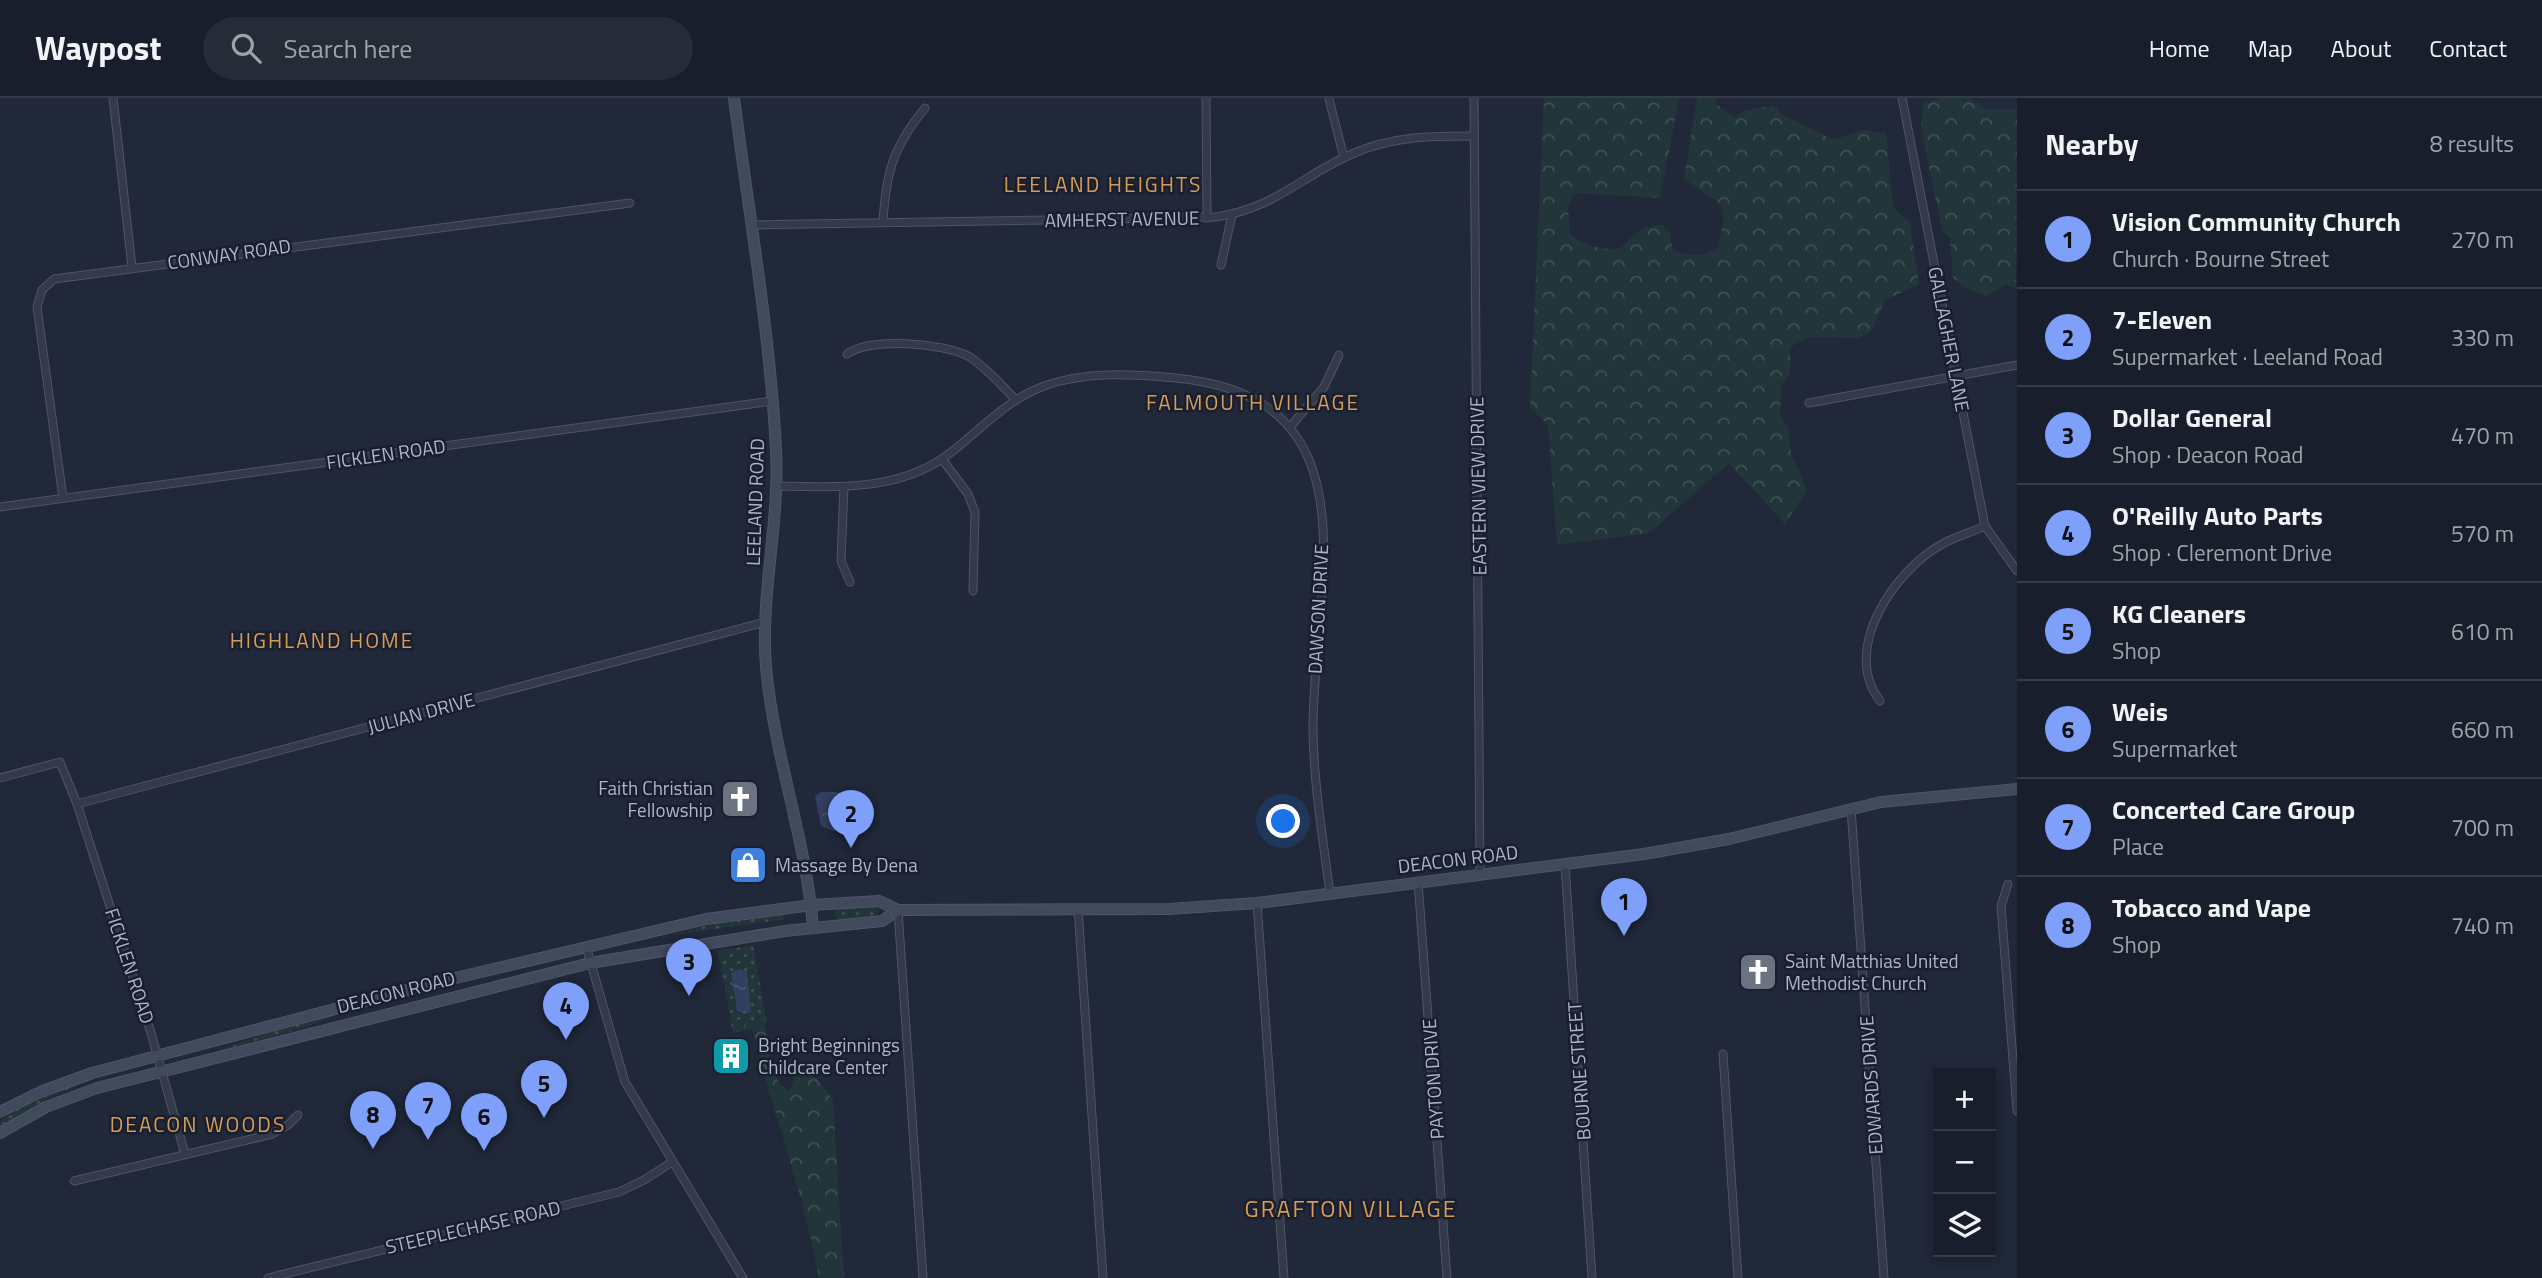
<!DOCTYPE html>
<html lang="en">
<head>
<meta charset="utf-8">
<style>
  :root { --surface:#181e2b; --page:#252b37; --text:#f1f3f6; --muted:#9fa2a9; --line:#363c47; --accent:#7ea0fb }
  body { margin:0; font-family:"Titillium Web",sans-serif; background:var(--page); color:var(--text) }
  .controls { position:absolute; right:21px; bottom:21px; display:grid; overflow:hidden; border-radius:0px; box-shadow:0 4px 10px #0003 }
  .controls button { width:63px; height:63px; display:grid; place-items:center; padding:0; border:0; border-bottom:2px solid var(--line); background:var(--surface); color:var(--text); font:35px sans-serif }
  .you { position:absolute; left:1284px; top:724px; width:24px; height:24px; margin:-18px; border:5px solid #fff; border-radius:50%; background:#1a73e8; box-shadow:0 0 0 10px #1a73e833 }
  .badge { display:grid; place-items:center; width:46px; height:46px; border-radius:50%; background:var(--accent); color:#111; font-size:23px; font-weight:700 }
  .pin { position:absolute; translate:-50% -58px; filter:drop-shadow(0 2px 4px #0008) }
  .pin::after { content:''; position:absolute; top:37px; width:24px; height:21px; background:inherit; clip-path:polygon(0 0,100% 0,50% 100%) }
  .list { margin:0; padding:0; list-style:none }
  h2 { display:flex; justify-content:space-between; align-items:center; height:91px; margin:0; padding:0 28px; font-size:30px }
  h2 small { font-size:23px; font-weight:400; color:var(--muted) }
  .list li { display:grid; grid-template-columns:46px 1fr auto; gap:21px; align-items:center; box-sizing:border-box; height:98px; padding:0 28px; border-top:2px solid var(--line) }
  .list b { display:block; font-size:26px; white-space:nowrap }
  .list p { margin:0; font-size:23px; white-space:nowrap; color:var(--muted) }
  .list em { font-size:23px; font-style:normal; color:var(--muted) }
  .icon { flex:none; width:38px; height:38px; fill:none; stroke:currentColor; stroke-width:2; stroke-linecap:round; stroke-linejoin:round }
  .map { position:relative; flex:none; width:2017px; height:1180px; overflow:hidden }
  header { display:flex; align-items:center; gap:42px; box-sizing:border-box; height:98px; padding:0 35px; background:var(--surface); border-bottom:2px solid var(--line) }
  header strong { font-size:33px }
  nav { display:flex; gap:38px; margin-inline-start:auto; font-size:24px }
  .search { width:490px; height:63px; background:var(--page); display:flex; align-items:center; gap:18px; box-sizing:border-box; padding:0 24px; border-radius:38px; color:var(--muted); font-size:26px }
  main { display:flex }
  aside { flex:1; background:var(--surface) }
  .map>svg:first-child { display:block }
</style>
</head>
<body>
<header>
<strong>Waypost</strong>
<div class="search"><svg class="icon" aria-label="search" viewBox="0 0 24 24"><circle cx="10" cy="10" r="6"/><path d="M15 15l6 6"/></svg>Search here</div>
<nav><a>Home</a><a>Map</a><a>About</a><a>Contact</a></nav>
</header>
<main>
<div class="map">
<svg width="2017" height="1180" viewBox="0 0 2017 1180">
  <defs>
    <pattern id="grass-dots" width="8" height="8" patternUnits="userSpaceOnUse" patternTransform="scale(1.75)"><rect width="8" height="8" fill="#22353a"/><path d="M2 2h.1M6 6h.1" fill="none" stroke="#405055" stroke-width="1.8" stroke-linecap="round"/></pattern>
    <pattern id="forest-crowns" width="20" height="18" patternUnits="userSpaceOnUse" patternTransform="scale(1.75)"><rect width="20" height="18" fill="#22353a"/><path d="M2 6a3 3 0 1 1 6 0M12 15a3 3 0 1 1 6 0" fill="none" stroke="#405055"/></pattern>
    <pattern id="water-ripples" width="26" height="14" patternUnits="userSpaceOnUse" patternTransform="scale(1.75)"><rect width="26" height="14" fill="#323f5f"/><path d="M2 4q2-2 4 0t4 0M15 11q2-2 4 0t4 0" fill="none" stroke="#4d5874"/></pattern>
  </defs>
  <rect width="100%" height="100%" fill="#202839"/>
  <!-- grass -->
  <g fill="url(#grass-dots)">
    <polygon points="873,808 880,812 876,818 840,822 834,818 837,810"/>
    <polygon points="783,816 785,821 672,837 715,825"/>
    <polygon points="753,847 767,926 757,923 745,927 745,932 733,935 718,853"/>
    <polygon points="360,909 293,933 217,953 289,927"/>
    <polygon points="93,979 94,981 51,999 0,1028 0,1023 28,1005"/>
  </g>
  <!-- forest -->
  <g fill="url(#forest-crowns)">
    <path d="M1544 0H1679L1660 100 1574 95 1568 109 1570 136C1586 149 1599 151 1619 151 1634 138 1642 126 1663 127L1670 135 1673 152C1690 159 1703 160 1718 149L1724 120 1721 106 1684 81 1697 0H1717L1716 6 1734 19 1744 13 1773 7 1783 17 1834 42 1861 32 1886 35 1893 109 1910 125 1919 186 1885 202 1872 233 1859 240 1809 239 1790 249V276L1781 288 1780 315 1788 330 1791 354 1807 392 1785 426 1729 365 1649 435 1557 447 1548 327 1530 310Z"/>
    <polygon points="1942,0 1971,0 1986,11 2017,11 2016,190 2005,187 1987,198 1964,189 1953,180 1950,139 1942,133 1921,30 1923,5"/>
    <path d="M757 923 765 927C768 946 769 984 789 992L793 986 795 971C812 970 823 989 833 1002L844 1180H819C804 1096 773 1015 752 931L745 932V927Z"/>
  </g>
  <!-- water -->
  <g fill="url(#water-ripples)">
    <polygon points="821,694 849,695 849,724 845,731 833,733 821,728 815,698"/>
    <polygon points="739,871 747,874 751,914 745,916 737,912 731,875"/>
  </g>
  <g fill="none" stroke-linecap="round" stroke-linejoin="round">
    <defs>
      <g id="minor">
        <polyline points="113,0 132,169"/>
        <polyline points="1206,0 1207,120"/>
        <polyline points="1474,0 1480,775"/>
        <polyline points="1902,0 1985,428 2017,473"/>
        <polyline points="1329,1 1344,60"/>
        <path d="M883 124C886 74 893 49 925 10"/>
        <path d="M751 127 1216 119C1276 110 1301 78 1352 56 1392 38 1431 38 1474 38"/>
        <polyline points="1221,167 1232,117"/>
        <path d="M847 256C870 239 943 245 968 258 986 269 1001 287 1016 302"/>
        <polyline points="1809,305 2017,267"/>
        <polyline points="1290,329 1324,289 1339,257"/>
        <polyline points="942,361 968,396 975,414 973,493"/>
        <path d="M777 388C839 389 903 394 954 352 984 328 1007 302 1044 288 1085 273 1132 276 1175 280 1379 298 1314 487 1313 627 1313 683 1323 740 1330 796"/>
        <polyline points="844,389 841,463 850,484"/>
        <polyline points="63,400 37,209 42,192 54,181 630,105"/>
        <polyline points="0,409 772,303"/>
        <path d="M1880 603C1840 551 1895 471 1944 445 1957 438 1972 434 1985 428"/>
        <polyline points="0,680 60,664 77,706 151,935 185,1056"/>
        <polyline points="77,706 765,524"/>
        <polyline points="1851,710 1884,1180"/>
        <polyline points="1565,766 1592,1180"/>
        <polyline points="1418,783 1447,1180"/>
        <polyline points="2008,786 2001,808 2017,1013"/>
        <polyline points="1257,805 1284,1180"/>
        <polyline points="1078,810 1103,1180"/>
        <polyline points="898,812 923,1180"/>
        <polyline points="586,848 625,984 743,1180"/>
        <polyline points="1723,956 1738,1180"/>
        <polyline points="74,1083 272,1036 288,1027 298,1017"/>
        <polyline points="268,1180 619,1094 644,1082 672,1064"/>
      </g>
      <g id="secondary">
        <path d="M734 0C749 117 770 234 776 352 780 425 760 497 766 569 774 657 806 741 813 829"/>
        <polyline points="0,1014 40,994 92,975 426,887 706,821 812,807 879,803 898,812 1169,811 1257,805 1644,756 1729,741 1881,704 2017,691"/>
        <polyline points="0,1035 46,1009 97,990 590,865 785,833 882,823 898,812"/>
      </g>
    </defs>
    <!-- minor casing -->
    <use href="#minor" stroke="#4e5564" stroke-width="9"/>
    <!-- secondary casing -->
    <use href="#secondary" stroke="#4e5564" stroke-width="12"/>
    <!-- minor -->
    <use href="#minor" stroke="#343a49" stroke-width="7"/>
    <!-- secondary -->
    <use href="#secondary" stroke="#41495d" stroke-width="10"/>
  </g>
  <!-- icons -->
  <defs>
    <symbol id="church-square" viewBox="-11 -11 22 22"><rect x="-9" y="-9" width="18" height="18" rx="4" fill="#6b7280" stroke="#191f2e"/><path d="M-1.2-6h2.4v3.5h3.3v2.4h-3.3V6h-2.4V-.1h-3.3v-2.4h3.3Z" fill="#fff"/></symbol>
    <symbol id="shop-square" viewBox="-11 -11 22 22"><rect x="-9" y="-9" width="18" height="18" rx="4" fill="#3f7fe0" stroke="#191f2e"/><path d="M-5-2.5h2.3a2.7 3.5 0 0 1 5.4 0H5L5.5 6h-11ZM-1.5-2.5h3a1.5 2.3 0 0 0-3 0Z" fill="#fff"/></symbol>
    <symbol id="building-square" viewBox="-11 -11 22 22"><rect x="-9" y="-9" width="18" height="18" rx="4" fill="#0f9aa8" stroke="#191f2e"/><path d="M-4-6H4V6H1V3H-1V6H-4ZM-2.5-4.3h1.7v1.8h-1.7ZM.8-4.3h1.7v1.8H.8ZM-2.5-1h1.7V.8h-1.7ZM.8-1h1.7V.8H.8Z" fill="#fff"/></symbol>
  </defs>
  <g fill-rule="evenodd">
    <use href="#church-square" x="718" y="679" width="44" height="44"/>
    <use href="#shop-square" x="726" y="745" width="44" height="44"/>
    <use href="#church-square" x="1736" y="852" width="44" height="44"/>
    <use href="#building-square" x="709" y="936" width="44" height="44"/>
  </g>
  <g text-anchor="middle" stroke-width="5" stroke-linejoin="round" paint-order="stroke">
    <!-- street labels -->
    <g font-size="19" fill="#aeb5c6" stroke="#191f2e">
      <text transform="translate(1122 121) rotate(-1)" y="7">AMHERST AVENUE</text>
      <text transform="translate(229 156) rotate(-8)" y="7">CONWAY ROAD</text>
      <text transform="translate(1949 241) rotate(79)" y="7">GALLAGHER LANE</text>
      <text transform="translate(386 356) rotate(-8)" y="7">FICKLEN ROAD</text>
      <text transform="translate(1478 388) rotate(-91)" y="7">EASTERN VIEW DRIVE</text>
      <text transform="translate(755 404) rotate(-88)" y="7">LEELAND ROAD</text>
      <text transform="translate(1318 511) rotate(-87)" y="7">DAWSON DRIVE</text>
      <text transform="translate(421 615) rotate(-15)" y="7">JULIAN DRIVE</text>
      <text transform="translate(1458 761) rotate(-7)" y="7">DEACON ROAD</text>
      <text transform="translate(130 868) rotate(72)" y="7">FICKLEN ROAD</text>
      <text transform="translate(396 894) rotate(-14)" y="7">DEACON ROAD</text>
      <text transform="translate(1579 973) rotate(-94)" y="7">BOURNE STREET</text>
      <text transform="translate(1433 981) rotate(-94)" y="7">PAYTON DRIVE</text>
      <text transform="translate(1871 987) rotate(-94)" y="7">EDWARDS DRIVE</text>
      <text transform="translate(473 1129) rotate(-13)" y="7">STEEPLECHASE ROAD</text>
    </g>
    <!-- poi labels -->
    <g font-size="19" fill="#aeb5c6" stroke="#191f2e" text-anchor="start">
      <text x="713" y="697" text-anchor="end">Faith Christian<tspan x="713" dy="22">Fellowship</tspan></text>
      <text x="775" y="774">Massage By Dena</text>
      <text x="1785" y="870">Saint Matthias United<tspan x="1785" dy="22">Methodist Church</tspan></text>
      <text x="758" y="954">Bright Beginnings<tspan x="758" dy="22">Childcare Center</tspan></text>
    </g>
    <!-- neighbourhood labels -->
    <g font-size="21" letter-spacing="2" fill="#d79d58" stroke="#191f2e">
      <text x="1103" y="94">LEELAND HEIGHTS</text>
      <text x="1253" y="312">FALMOUTH VILLAGE</text>
      <text x="322" y="550">HIGHLAND HOME</text>
      <text x="198" y="1034">DEACON WOODS</text>
    </g>
    <!-- quarter labels -->
    <g font-size="23" letter-spacing="2" fill="#d79d58" stroke="#191f2e">
      <text x="1351" y="1119">GRAFTON VILLAGE</text>
    </g>
  </g>
</svg>
<div class="controls">
<button>+</button>
<button>−</button>
<button><svg class="icon" aria-label="layers" viewBox="0 0 24 24"><path d="M12 4l9 5-9 5-9-5zM3 14l9 5 9-5"/></svg></button>
</div>
<div class="you"></div>
<div class="pin badge" style="left:1624px;top:838px">1</div>
<div class="pin badge" style="left:851px;top:750px">2</div>
<div class="pin badge" style="left:689px;top:898px">3</div>
<div class="pin badge" style="left:566px;top:942px">4</div>
<div class="pin badge" style="left:544px;top:1020px">5</div>
<div class="pin badge" style="left:484px;top:1053px">6</div>
<div class="pin badge" style="left:428px;top:1042px">7</div>
<div class="pin badge" style="left:373px;top:1051px">8</div>
</div>
<aside>
<h2>Nearby<small>8 results</small></h2>
<ul class="list">
<li><span class="badge">1</span><div><b>Vision Community Church</b><p>Church · Bourne Street</p></div><em>270 m</em></li>
<li><span class="badge">2</span><div><b>7-Eleven</b><p>Supermarket · Leeland Road</p></div><em>330 m</em></li>
<li><span class="badge">3</span><div><b>Dollar General</b><p>Shop · Deacon Road</p></div><em>470 m</em></li>
<li><span class="badge">4</span><div><b>O'Reilly Auto Parts</b><p>Shop · Cleremont Drive</p></div><em>570 m</em></li>
<li><span class="badge">5</span><div><b>KG Cleaners</b><p>Shop</p></div><em>610 m</em></li>
<li><span class="badge">6</span><div><b>Weis</b><p>Supermarket</p></div><em>660 m</em></li>
<li><span class="badge">7</span><div><b>Concerted Care Group</b><p>Place</p></div><em>700 m</em></li>
<li><span class="badge">8</span><div><b>Tobacco and Vape</b><p>Shop</p></div><em>740 m</em></li>
</ul>
</aside>
</main>
</body>
</html>
